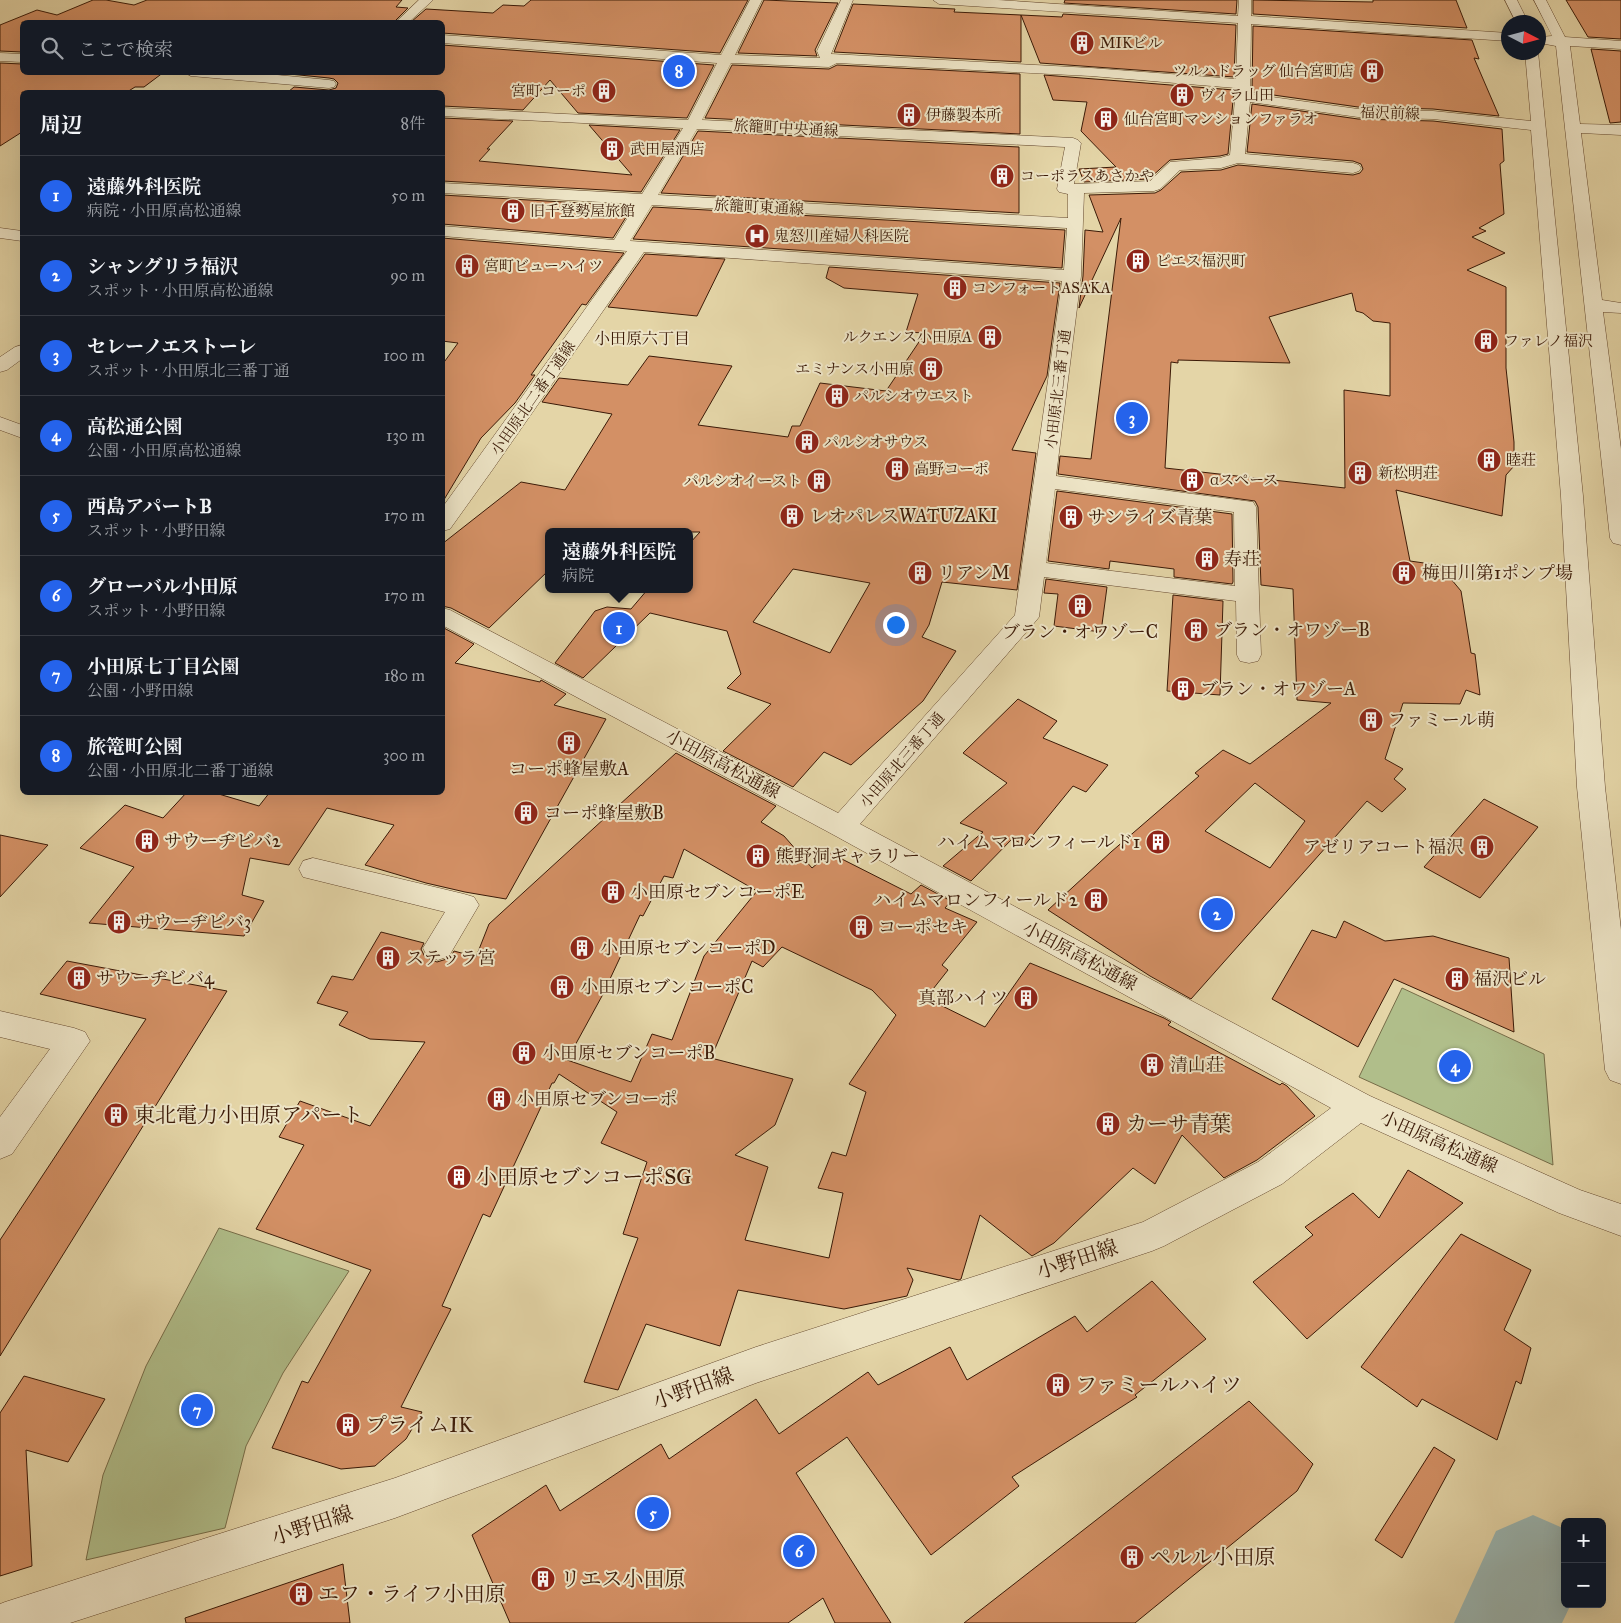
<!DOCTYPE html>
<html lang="ja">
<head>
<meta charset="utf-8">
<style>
  :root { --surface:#171b24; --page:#242831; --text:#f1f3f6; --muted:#9ea1a6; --line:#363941; --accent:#2563eb }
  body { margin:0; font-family:"IM FELL Great Primer","Noto Serif JP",serif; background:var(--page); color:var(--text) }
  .controls { position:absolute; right:15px; bottom:15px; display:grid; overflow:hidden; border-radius:8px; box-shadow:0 5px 20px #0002 }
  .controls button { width:45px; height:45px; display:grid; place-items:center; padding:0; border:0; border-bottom:1px solid var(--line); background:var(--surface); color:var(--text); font:25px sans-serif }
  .compass { position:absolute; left:1501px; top:15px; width:45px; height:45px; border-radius:50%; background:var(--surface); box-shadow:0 5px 20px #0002; rotate:96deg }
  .you { position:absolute; left:895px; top:624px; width:18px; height:18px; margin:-12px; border:4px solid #fff; border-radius:50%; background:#1a73e8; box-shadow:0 0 0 8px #1a73e833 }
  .badge { display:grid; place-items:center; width:32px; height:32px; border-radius:50%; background:var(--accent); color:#fff; font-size:16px; font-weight:700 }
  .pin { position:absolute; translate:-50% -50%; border:2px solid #fff; box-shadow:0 1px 5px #0006 }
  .popup { position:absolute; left:545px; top:528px; width:148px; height:65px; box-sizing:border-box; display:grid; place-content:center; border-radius:8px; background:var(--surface); filter:drop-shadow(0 1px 4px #0005); font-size:16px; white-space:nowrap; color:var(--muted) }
  .popup b { font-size:19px; color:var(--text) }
  .popup::after { content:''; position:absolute; left:50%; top:100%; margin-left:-10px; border:10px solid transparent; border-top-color:var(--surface) }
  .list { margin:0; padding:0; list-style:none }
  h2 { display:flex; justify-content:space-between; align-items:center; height:65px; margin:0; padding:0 20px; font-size:21px }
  h2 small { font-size:16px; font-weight:400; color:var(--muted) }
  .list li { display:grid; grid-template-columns:32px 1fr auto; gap:15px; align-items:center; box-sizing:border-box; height:80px; padding:0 20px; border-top:1px solid var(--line) }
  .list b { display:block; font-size:19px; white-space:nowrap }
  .list p { margin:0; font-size:16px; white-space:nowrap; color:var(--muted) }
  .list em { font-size:16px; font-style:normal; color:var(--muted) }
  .icon { flex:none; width:28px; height:28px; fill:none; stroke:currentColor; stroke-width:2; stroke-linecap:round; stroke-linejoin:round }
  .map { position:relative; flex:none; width:1621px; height:1623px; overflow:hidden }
  .search { position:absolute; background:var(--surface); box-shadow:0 5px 20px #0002; left:20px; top:20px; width:425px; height:55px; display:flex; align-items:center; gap:12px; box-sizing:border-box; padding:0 18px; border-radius:8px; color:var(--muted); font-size:19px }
  .panel { position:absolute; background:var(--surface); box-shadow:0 5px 20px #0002; left:20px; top:90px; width:425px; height:705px; border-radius:8px }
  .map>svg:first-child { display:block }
</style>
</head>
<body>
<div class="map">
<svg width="1621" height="1623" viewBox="0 0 1621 1623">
  <rect width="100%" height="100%" fill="#e4d5a7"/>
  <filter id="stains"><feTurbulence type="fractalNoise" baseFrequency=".004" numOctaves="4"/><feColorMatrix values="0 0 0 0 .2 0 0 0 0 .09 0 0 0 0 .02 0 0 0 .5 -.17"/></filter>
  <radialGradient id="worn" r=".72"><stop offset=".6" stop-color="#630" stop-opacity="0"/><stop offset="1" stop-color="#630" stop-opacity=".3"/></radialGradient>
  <!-- green -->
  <g fill="#b0be8a" stroke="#766c48">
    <polygon points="1402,988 1544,1054 1553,1165 1359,1077"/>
    <polygon points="219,1228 349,1271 283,1373 246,1446 225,1528 86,1560 103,1475 146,1366"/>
  </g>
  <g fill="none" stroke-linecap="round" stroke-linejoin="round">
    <!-- river -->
    <polygon fill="#9ab6b2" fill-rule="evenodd" points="1533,1515 1565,1529 1565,1604 1571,1604 1562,1623 1454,1623 1496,1531"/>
  </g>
  <!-- building -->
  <g fill="#d39065" stroke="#3b1a07" fill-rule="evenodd">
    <polygon points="93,0 106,0 134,5 147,0 402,0 396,7 408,8 394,22 22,22 22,52 0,51 0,25 37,10 57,15"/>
    <polygon points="531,0 748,0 720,53 442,33 442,22 411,22 426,9 493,13 503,5 524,6"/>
    <polygon points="764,0 838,3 815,50 817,56 738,53"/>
    <polygon points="1065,0 1237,0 1236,14 1064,3"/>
    <polygon points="1253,0 1373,2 1373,0 1456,0 1467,28 1253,14"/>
    <polygon points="1566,0 1621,0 1621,39 1588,37"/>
    <polygon points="853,4 955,9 954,12 1021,15 1021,62 834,52"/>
    <polygon points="1063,14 1236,25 1234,77 1040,63 1021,15 1062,17"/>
    <polygon points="1253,26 1472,40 1479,59 1474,58 1499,116 1433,109 1358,107 1252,92"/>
    <polygon points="442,45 714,65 687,118 578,113 550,80 523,110 442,106 442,92 288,92 294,87 329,90 336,88 338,83 334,79 329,78 270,72 442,72"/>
    <polygon points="1591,49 1621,51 1621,122 1610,123"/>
    <polygon points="0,63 22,64 22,72 164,72 144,87 135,87 127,92 22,92 22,132 0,146"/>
    <polygon points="732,65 829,69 837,65 1020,74 1020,134 705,118"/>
    <polygon points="1044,75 1234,90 1228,154 1220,156 1170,160 1149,179 1084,182 1079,169 1116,167 1081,131 1087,102 1053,100"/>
    <path d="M1252 104 1358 119 1433 121 1502 129 1504 161 1500 164 1504 214 1479 228 1486 231 1472 237 1505 253 1467 270 1506 287V368L1514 442V466L1506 475 1502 516 1396 490 1410 561 1445 566 1451 579 1461 591 1471 653 1475 654 1480 695 1466 690 1460 704 1403 703 1385 759 1403 769 1394 779 1406 789 1382 812 1367 801 1191 999 1150 976 1048 910 1111 852 1199 776 1195 773 1223 750 1250 764 1331 703 1297 700 1293 589 1261 585 1258 507 1255 501 1058 474 1060 456 1091 459 1121 218 1079 308 1083 276 1085 230 1103 232 1089 195 1155 193 1161 190 1181 172 1221 170 1238 165 1353 175 1360 173 1363 169 1361 164 1353 161 1247 152ZM1352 293 1356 311 1363 313 1373 321 1390 323V396L1344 390 1345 488 1165 468 1171 362 1178 363V360L1290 363 1269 317ZM1255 783 1305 821 1270 868 1205 831Z"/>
    <polygon points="442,118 513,121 487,149 490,149 479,161 632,175 589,125 680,130 641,192 442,181"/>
    <polygon points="698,131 1019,147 1019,213 661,193"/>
    <polygon points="442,195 633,206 613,238 442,224"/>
    <polygon points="653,207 1065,230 1062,268 633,239"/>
    <polygon points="442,238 624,253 586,305 582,304 531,375 535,375 515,403 481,438 442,503 442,365 458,343 442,341"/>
    <polygon points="645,254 725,259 697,316 608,307"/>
    <path d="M829 267 1060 283 1047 376 1012 450 1036 453 1017 590 942 582 929 625 922 637 956 651 923 701 851 765 824 752 793 787 723 751 771 704 727 688 741 674 727 631 650 613 583 678 555 663 595 611 607 607 631 609 648 589H689V544L700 532H549V570L489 628 451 608 442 606V544L521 482 565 490 612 414 542 402 559 378 628 385 649 356 732 366 698 425 788 437 792 426H800L820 383 886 391 925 333 906 332 918 294 844 288 826 278ZM793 569 870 583 830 653 753 622Z"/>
    <polygon points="1057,491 1232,514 1233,582 1232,584 1174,577 1174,569 1110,561 1109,569 1048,561"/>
    <polygon points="1046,579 1107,587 1101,632 1054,626 1058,594 1044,593"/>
    <polygon points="1173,595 1223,601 1220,695 1167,691"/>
    <polygon points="442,627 474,644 455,663 540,682 541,680 566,694 554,705 606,719 506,899 465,892 426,883 365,865 394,825 327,808 289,865 250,858 242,895 264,901 244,936 89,923 134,867 80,848 125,805 163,818 187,792 212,792 259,806 270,792 442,792"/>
    <polygon points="1018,699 1057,721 1043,738 1108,765 1086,792 1073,786 1025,845 1012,839 971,881 943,866 983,832 960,823 1007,783 963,753"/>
    <path d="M676 753 776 806 761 822 784 836 812 868 830 853 911 894 921 885 951 901 945 908 977 922 942 965 948 970 926 998 985 1027 1030 963 1164 1018 1171 1022 1168 1025 1280 1085 1282 1083 1287 1086 1315 1116 1257 1160 1224 1178 1182 1135 1155 1184 1133 1168 1054 1243 1032 1256 980 1215 961 1279 959 1280 907 1268 913 1280 907 1296 844 1309 738 1290 720 1346 646 1324 618 1390 584 1382 638 1238 623 1234 647 1162 601 1143 617 1112 559 1074 554 1083H552L490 1217 483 1214 442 1306 451 1309 401 1407 422 1412 406 1439 375 1466 341 1469 272 1448 302 1381 308 1383 371 1270 256 1229 304 1145 279 1137 300 1101 370 1126 425 1042 370 1039 339 1025 348 1012 317 1003 332 976 353 980 381 932 424 943 421 949 425 957 437 962 450 958 454 951 476 957 489 924ZM684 849 757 891 704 956 672 1040 652 1034 631 1082 567 1060 602 996 640 915 643 916 664 876 673 878ZM782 947 872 990 896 1015 849 1084 866 1092 846 1156 832 1152 818 1188 843 1193 829 1258 745 1240 768 1167 735 1155 775 1125 793 1079 711 1058 752 961 763 967Z"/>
    <polygon points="1484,799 1538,827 1480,898 1424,867"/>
    <polygon points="0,835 48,845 0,897"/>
    <polygon points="1344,921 1385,941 1433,936 1509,958 1514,1032 1394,979 1358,1047 1272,999 1312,930 1336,938"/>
    <polygon points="67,961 227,991 0,1356 0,1240 146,1019 40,994"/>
    <polygon points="1408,1170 1463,1203 1307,1339 1253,1282 1313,1235 1305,1227 1353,1193 1379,1218"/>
    <polygon points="1461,1234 1531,1270 1504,1330 1531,1348 1521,1384 1516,1381 1497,1440 1422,1399 1417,1407 1361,1367"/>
    <polygon points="1152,1281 1206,1339 1135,1395 1137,1397 1012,1477 1019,1486 931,1555 847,1437 796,1473 891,1623 835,1623 823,1598 788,1623 510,1623 472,1535 546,1485 560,1511 661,1444 669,1459 756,1399 779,1434 868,1372 878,1385 950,1347 967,1380 1075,1316 1087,1332"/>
    <polygon points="24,1376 105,1399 68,1462 26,1450 32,1566 0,1576 0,1413"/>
    <polygon points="1249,1401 1313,1464 1297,1491 1135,1623 964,1623"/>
    <polygon points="1434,1447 1455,1460 1402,1558 1375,1540"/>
    <polygon points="343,1564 350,1623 186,1623 185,1618"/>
  </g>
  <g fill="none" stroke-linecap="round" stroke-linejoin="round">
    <defs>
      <g id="minor">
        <polygon points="419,0 433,0 409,22 396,22"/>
        <path d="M750 0H762L735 55 820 58 817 51 841 0H853L831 54 1091 68 1236 79 1238 23 939 4 933 0H998L1238 16 1239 0H1251V16L1508 33V41L1251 24 1250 94 1358 109 1433 111 1531 121 1525 52H1538L1583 496 1605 787 1621 930V1084L1610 1080 1605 1070 1577 787 1561 496 1531 130 1433 119 1358 117 1250 102 1245 154 1353 163 1359 165 1361 168 1359 171 1353 173 1238 163 1221 168 1180 170 1160 189 1154 191 1084 193 1081 276 1056 476 1253 502 1256 507 1261 655 1258 661 1249 663 1240 661 1237 655 1236 601 1044 577 1039 617 1035 622 860 824 1370 1096 1580 1190 1621 1204V1236L1559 1213 1361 1123 1282 1184 1164 1246 1152 1251 756 1383 395 1518 70 1623H0V1604L5 1602 395 1478 756 1347 1143 1222 1258 1162 1331 1108 832 834 442 625V608L450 610 838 813 1015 615 1062 281 644 252 493 469 450 529 442 531V508L627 251 442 236V226L614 240 636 204 442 193V183L642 194 683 128 442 116V108L688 120 717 63 442 43V35L721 55ZM731 63 829 67 837 63 1091 76 1236 88 1230 155 1220 158 1170 162 1150 181 1074 184 1081 143 1078 140 1073 138 702 120ZM697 129 1065 147 1057 189 1059 192 1068 194V218L658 195ZM652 205 1067 228 1064 270 630 241ZM1055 489 1234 512 1235 586 1046 563Z"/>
        <polygon points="1505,0 1517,0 1528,22 1516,22"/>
        <polygon points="1534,0 1546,0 1565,37 1621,41 1621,49 1570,46 1580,124 1621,125 1621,135 1581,133 1602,300 1621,303 1621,313 1603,312 1621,449 1621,545 1613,543 1610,538 1556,46 1540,43 1538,40 1540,37 1552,36"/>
        <polygon points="0,53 22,54 22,62 0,61"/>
        <polygon points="184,72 245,72 329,80 334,81 336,84 334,87 329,88 191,76"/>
        <polygon points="0,228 22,231 22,241 0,238"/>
        <polygon points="22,345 22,359 7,370 0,372 0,357 15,347"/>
        <polygon points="0,417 22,425 22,438 0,430"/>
        <polygon points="313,858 464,894 474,897 479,905 449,956 438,960 427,956 423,948 445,912 303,877 299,869 303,861"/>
        <polygon points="0,1011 74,1028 85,1032 90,1041 12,1154 0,1159 0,1117 50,1049 0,1037"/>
      </g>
    </defs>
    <!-- minor casing -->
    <use href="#minor" stroke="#65492f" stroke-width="1"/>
    <!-- minor -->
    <use href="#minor" fill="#ede4c6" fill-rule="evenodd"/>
  </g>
  <!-- icons -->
  <defs>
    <symbol id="building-disc" viewBox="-11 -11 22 22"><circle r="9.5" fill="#8f2418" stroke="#ede4c6"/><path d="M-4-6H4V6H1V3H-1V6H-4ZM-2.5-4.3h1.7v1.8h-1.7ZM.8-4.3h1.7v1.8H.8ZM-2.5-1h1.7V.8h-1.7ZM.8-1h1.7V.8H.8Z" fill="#fff"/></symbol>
    <symbol id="hospital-disc" viewBox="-11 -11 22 22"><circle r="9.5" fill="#8f2418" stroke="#ede4c6"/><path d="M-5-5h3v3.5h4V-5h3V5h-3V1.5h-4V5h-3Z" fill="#fff"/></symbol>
  </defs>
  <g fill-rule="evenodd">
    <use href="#building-disc" x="1068" y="29" width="28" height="28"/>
    <use href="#building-disc" x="1358" y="57" width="28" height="28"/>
    <use href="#building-disc" x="590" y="77" width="28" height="28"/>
    <use href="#building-disc" x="1168" y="81" width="28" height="28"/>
    <use href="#building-disc" x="895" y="101" width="28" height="28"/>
    <use href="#building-disc" x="1092" y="105" width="28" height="28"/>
    <use href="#building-disc" x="598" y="135" width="28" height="28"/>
    <use href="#building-disc" x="988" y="162" width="28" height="28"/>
    <use href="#building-disc" x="499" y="197" width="28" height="28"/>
    <use href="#hospital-disc" x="743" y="222" width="28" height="28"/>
    <use href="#building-disc" x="1124" y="247" width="28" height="28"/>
    <use href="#building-disc" x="453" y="252" width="28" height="28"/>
    <use href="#building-disc" x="941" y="274" width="28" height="28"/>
    <use href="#building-disc" x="976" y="323" width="28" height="28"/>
    <use href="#building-disc" x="1472" y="327" width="28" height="28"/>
    <use href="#building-disc" x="917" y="355" width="28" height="28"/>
    <use href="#building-disc" x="823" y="382" width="28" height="28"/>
    <use href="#building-disc" x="793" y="428" width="28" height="28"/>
    <use href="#building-disc" x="1475" y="446" width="28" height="28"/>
    <use href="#building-disc" x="883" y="455" width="28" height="28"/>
    <use href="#building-disc" x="1346" y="459" width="28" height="28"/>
    <use href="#building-disc" x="1178" y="466" width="28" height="28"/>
    <use href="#building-disc" x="805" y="467" width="28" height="28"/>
    <use href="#building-disc" x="778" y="502" width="28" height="28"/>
    <use href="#building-disc" x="1057" y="503" width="28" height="28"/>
    <use href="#building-disc" x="1193" y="545" width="28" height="28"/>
    <use href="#building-disc" x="906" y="559" width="28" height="28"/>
    <use href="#building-disc" x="1390" y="559" width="28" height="28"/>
    <use href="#building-disc" x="1066" y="592" width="28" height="28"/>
    <use href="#building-disc" x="1182" y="616" width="28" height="28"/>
    <use href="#building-disc" x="1169" y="675" width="28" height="28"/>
    <use href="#building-disc" x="1357" y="706" width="28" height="28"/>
    <use href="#building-disc" x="555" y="729" width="28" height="28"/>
    <use href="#building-disc" x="512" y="799" width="28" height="28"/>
    <use href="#building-disc" x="133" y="827" width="28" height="28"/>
    <use href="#building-disc" x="1144" y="828" width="28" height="28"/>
    <use href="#building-disc" x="1468" y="833" width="28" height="28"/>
    <use href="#building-disc" x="744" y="842" width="28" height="28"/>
    <use href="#building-disc" x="599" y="878" width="28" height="28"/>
    <use href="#building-disc" x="1082" y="886" width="28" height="28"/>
    <use href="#building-disc" x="105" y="908" width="28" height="28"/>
    <use href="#building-disc" x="847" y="913" width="28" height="28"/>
    <use href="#building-disc" x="568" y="934" width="28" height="28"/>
    <use href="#building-disc" x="374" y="944" width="28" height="28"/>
    <use href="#building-disc" x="65" y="964" width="28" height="28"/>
    <use href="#building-disc" x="1443" y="965" width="28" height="28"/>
    <use href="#building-disc" x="548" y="973" width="28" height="28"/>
    <use href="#building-disc" x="1012" y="984" width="28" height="28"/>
    <use href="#building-disc" x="510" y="1039" width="28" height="28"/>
    <use href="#building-disc" x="1138" y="1051" width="28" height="28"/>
    <use href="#building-disc" x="485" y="1085" width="28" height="28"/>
    <use href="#building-disc" x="102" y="1101" width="28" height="28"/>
    <use href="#building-disc" x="1094" y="1110" width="28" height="28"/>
    <use href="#building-disc" x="445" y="1163" width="28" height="28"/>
    <use href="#building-disc" x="1044" y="1371" width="28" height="28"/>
    <use href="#building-disc" x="334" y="1411" width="28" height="28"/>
    <use href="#building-disc" x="1118" y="1543" width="28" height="28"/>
    <use href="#building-disc" x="529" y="1565" width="28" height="28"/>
    <use href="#building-disc" x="287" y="1580" width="28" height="28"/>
  </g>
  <g text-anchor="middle" stroke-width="4" stroke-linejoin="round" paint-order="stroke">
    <!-- far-poi labels -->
    <g font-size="15" fill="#3b1a07" stroke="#ede4c6" text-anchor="start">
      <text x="1100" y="48">MIKビル</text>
      <text x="1354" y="76" text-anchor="end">ツルハドラッグ 仙台宮町店</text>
      <text x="586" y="96" text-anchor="end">宮町コーポ</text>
      <text x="1200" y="100">ヴィラ山田</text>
      <text x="926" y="120">伊藤製本所</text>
      <text x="1124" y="124">仙台宮町マンションファラオ</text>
      <text x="630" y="154">武田屋酒店</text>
      <text x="1020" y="181">コーポラスあさかや</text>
      <text x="530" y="216">旧千登勢屋旅館</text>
      <text x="774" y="241">鬼怒川産婦人科医院</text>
      <text x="1156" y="266">ピエス福沢町</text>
      <text x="484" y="271">宮町ビューハイツ</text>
      <text x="972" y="293">コンフォートASAKA</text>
      <text x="972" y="342" text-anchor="end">ルクエンス小田原A</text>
      <text x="1504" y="346">ファレノ福沢</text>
      <text x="914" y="374" text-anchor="end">エミナンス小田原</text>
      <text x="854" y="401">パルシオウエスト</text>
      <text x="824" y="447">パルシオサウス</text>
      <text x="1506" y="465">睦荘</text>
      <text x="914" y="474">高野コーポ</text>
      <text x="1378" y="478">新松明荘</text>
      <text x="1210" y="485">αスペース</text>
      <text x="802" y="486" text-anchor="end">パルシオイースト</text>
    </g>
    <!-- far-street labels -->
    <g font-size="15" fill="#3b1a07" stroke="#ede4c6">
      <text transform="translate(1390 113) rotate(2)" y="5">福沢前線</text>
      <text transform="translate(786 128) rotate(3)" y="5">旅籠町中央通線</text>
      <text transform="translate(759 207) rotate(3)" y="5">旅籠町東通線</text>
      <text transform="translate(1058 389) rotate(-83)" y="5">小田原北三番丁通</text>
      <text transform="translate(533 398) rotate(-55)" y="5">小田原北二番丁通線</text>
      <text transform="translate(902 760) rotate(-49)" y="5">小田原北三番丁通</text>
    </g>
    <!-- far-neighbourhood labels -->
    <g font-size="16" fill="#3b1a07" stroke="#ede4c6">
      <text x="642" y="344">小田原六丁目</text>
    </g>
    <!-- poi labels -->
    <g font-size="18" fill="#3b1a07" stroke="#ede4c6" text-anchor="start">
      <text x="810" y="522">レオパレスWATUZAKI</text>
      <text x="1088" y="523">サンライズ青葉</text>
      <text x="1224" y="565">寿荘</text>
      <text x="938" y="579">リアンM</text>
      <text x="1422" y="579">梅田川第1ポンプ場</text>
      <text x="1214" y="636">ブラン・オワゾーB</text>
      <text x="1080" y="638" text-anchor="middle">ブラン・オワゾーC</text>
      <text x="1200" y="695">ブラン・オワゾーA</text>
      <text x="1388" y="726">ファミール萌</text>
      <text x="569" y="775" text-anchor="middle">コーポ蜂屋敷A</text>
      <text x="544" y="819">コーポ蜂屋敷B</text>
      <text x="164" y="847">サウーヂビバ2</text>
      <text x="1140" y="848" text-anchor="end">ハイムマロンフィールド1</text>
      <text x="1464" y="853" text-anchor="end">アゼリアコート福沢</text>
      <text x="776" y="862">熊野洞ギャラリー</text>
      <text x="630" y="898">小田原セブンコーポE</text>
      <text x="1078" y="906" text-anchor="end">ハイムマロンフィールド2</text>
      <text x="136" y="928">サウーヂビバ3</text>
      <text x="878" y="933">コーポセキ</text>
      <text x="600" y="954">小田原セブンコーポD</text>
      <text x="406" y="964">ステッラ宮</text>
      <text x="96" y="984">サウーヂビバ4</text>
      <text x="1474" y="985">福沢ビル</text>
      <text x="580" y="993">小田原セブンコーポC</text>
      <text x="1008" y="1004" text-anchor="end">真部ハイツ</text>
      <text x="542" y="1059">小田原セブンコーポB</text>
      <text x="1170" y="1071">清山荘</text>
      <text x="516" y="1105">小田原セブンコーポ</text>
    </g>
    <!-- street labels -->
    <g font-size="18" fill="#3b1a07" stroke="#ede4c6">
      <text transform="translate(723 764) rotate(28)" y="6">小田原高松通線</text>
      <text transform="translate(1080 956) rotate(28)" y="6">小田原高松通線</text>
      <text transform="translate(1439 1142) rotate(24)" y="6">小田原高松通線</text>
    </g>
    <!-- near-poi labels -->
    <g font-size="21" fill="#3b1a07" stroke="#ede4c6" text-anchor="start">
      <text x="134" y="1122">東北電力小田原アパート</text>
      <text x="1126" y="1131">カーサ青葉</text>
      <text x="476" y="1184">小田原セブンコーポSG</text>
      <text x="1076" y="1392">ファミールハイツ</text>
      <text x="366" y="1432">プライムIK</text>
      <text x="1150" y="1564">ペルル小田原</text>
      <text x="560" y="1586">リエス小田原</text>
      <text x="318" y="1601">エフ・ライフ小田原</text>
    </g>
    <!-- near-street labels -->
    <g font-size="21" fill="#3b1a07" stroke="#ede4c6">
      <text transform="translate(1077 1259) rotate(-18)" y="7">小野田線</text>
      <text transform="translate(693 1388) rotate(-20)" y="7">小野田線</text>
      <text transform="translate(312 1525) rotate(-18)" y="7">小野田線</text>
    </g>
  </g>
  <rect width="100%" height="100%" filter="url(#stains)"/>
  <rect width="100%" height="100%" fill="url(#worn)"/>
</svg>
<div class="controls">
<button>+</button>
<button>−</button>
</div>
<svg class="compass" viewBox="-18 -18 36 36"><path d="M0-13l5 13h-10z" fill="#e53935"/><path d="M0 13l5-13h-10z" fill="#9ea1a6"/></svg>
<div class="you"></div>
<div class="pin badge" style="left:619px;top:628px">1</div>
<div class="popup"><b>遠藤外科医院</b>病院</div>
<div class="pin badge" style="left:1217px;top:914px">2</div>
<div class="pin badge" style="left:1132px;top:418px">3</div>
<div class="pin badge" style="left:1455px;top:1066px">4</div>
<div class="pin badge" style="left:653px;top:1513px">5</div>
<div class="pin badge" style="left:799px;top:1551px">6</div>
<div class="pin badge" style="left:197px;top:1410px">7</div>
<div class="pin badge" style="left:679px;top:71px">8</div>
<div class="search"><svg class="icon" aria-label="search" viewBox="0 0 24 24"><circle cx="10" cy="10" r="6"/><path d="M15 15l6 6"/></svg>ここで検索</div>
<section class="panel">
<h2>周辺<small>8件</small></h2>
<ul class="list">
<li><span class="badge">1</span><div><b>遠藤外科医院</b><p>病院 · 小田原高松通線</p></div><em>50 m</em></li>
<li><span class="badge">2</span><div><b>シャングリラ福沢</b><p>スポット · 小田原高松通線</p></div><em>90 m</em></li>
<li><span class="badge">3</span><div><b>セレーノエストーレ</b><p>スポット · 小田原北三番丁通</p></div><em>100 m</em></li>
<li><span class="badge">4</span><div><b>高松通公園</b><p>公園 · 小田原高松通線</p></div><em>130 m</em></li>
<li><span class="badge">5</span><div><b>西島アパートB</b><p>スポット · 小野田線</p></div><em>170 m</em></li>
<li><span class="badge">6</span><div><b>グローバル小田原</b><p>スポット · 小野田線</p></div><em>170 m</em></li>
<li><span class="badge">7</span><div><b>小田原七丁目公園</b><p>公園 · 小野田線</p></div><em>180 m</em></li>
<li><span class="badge">8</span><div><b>旅篭町公園</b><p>公園 · 小田原北二番丁通線</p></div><em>300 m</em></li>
</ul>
</section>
</div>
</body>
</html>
